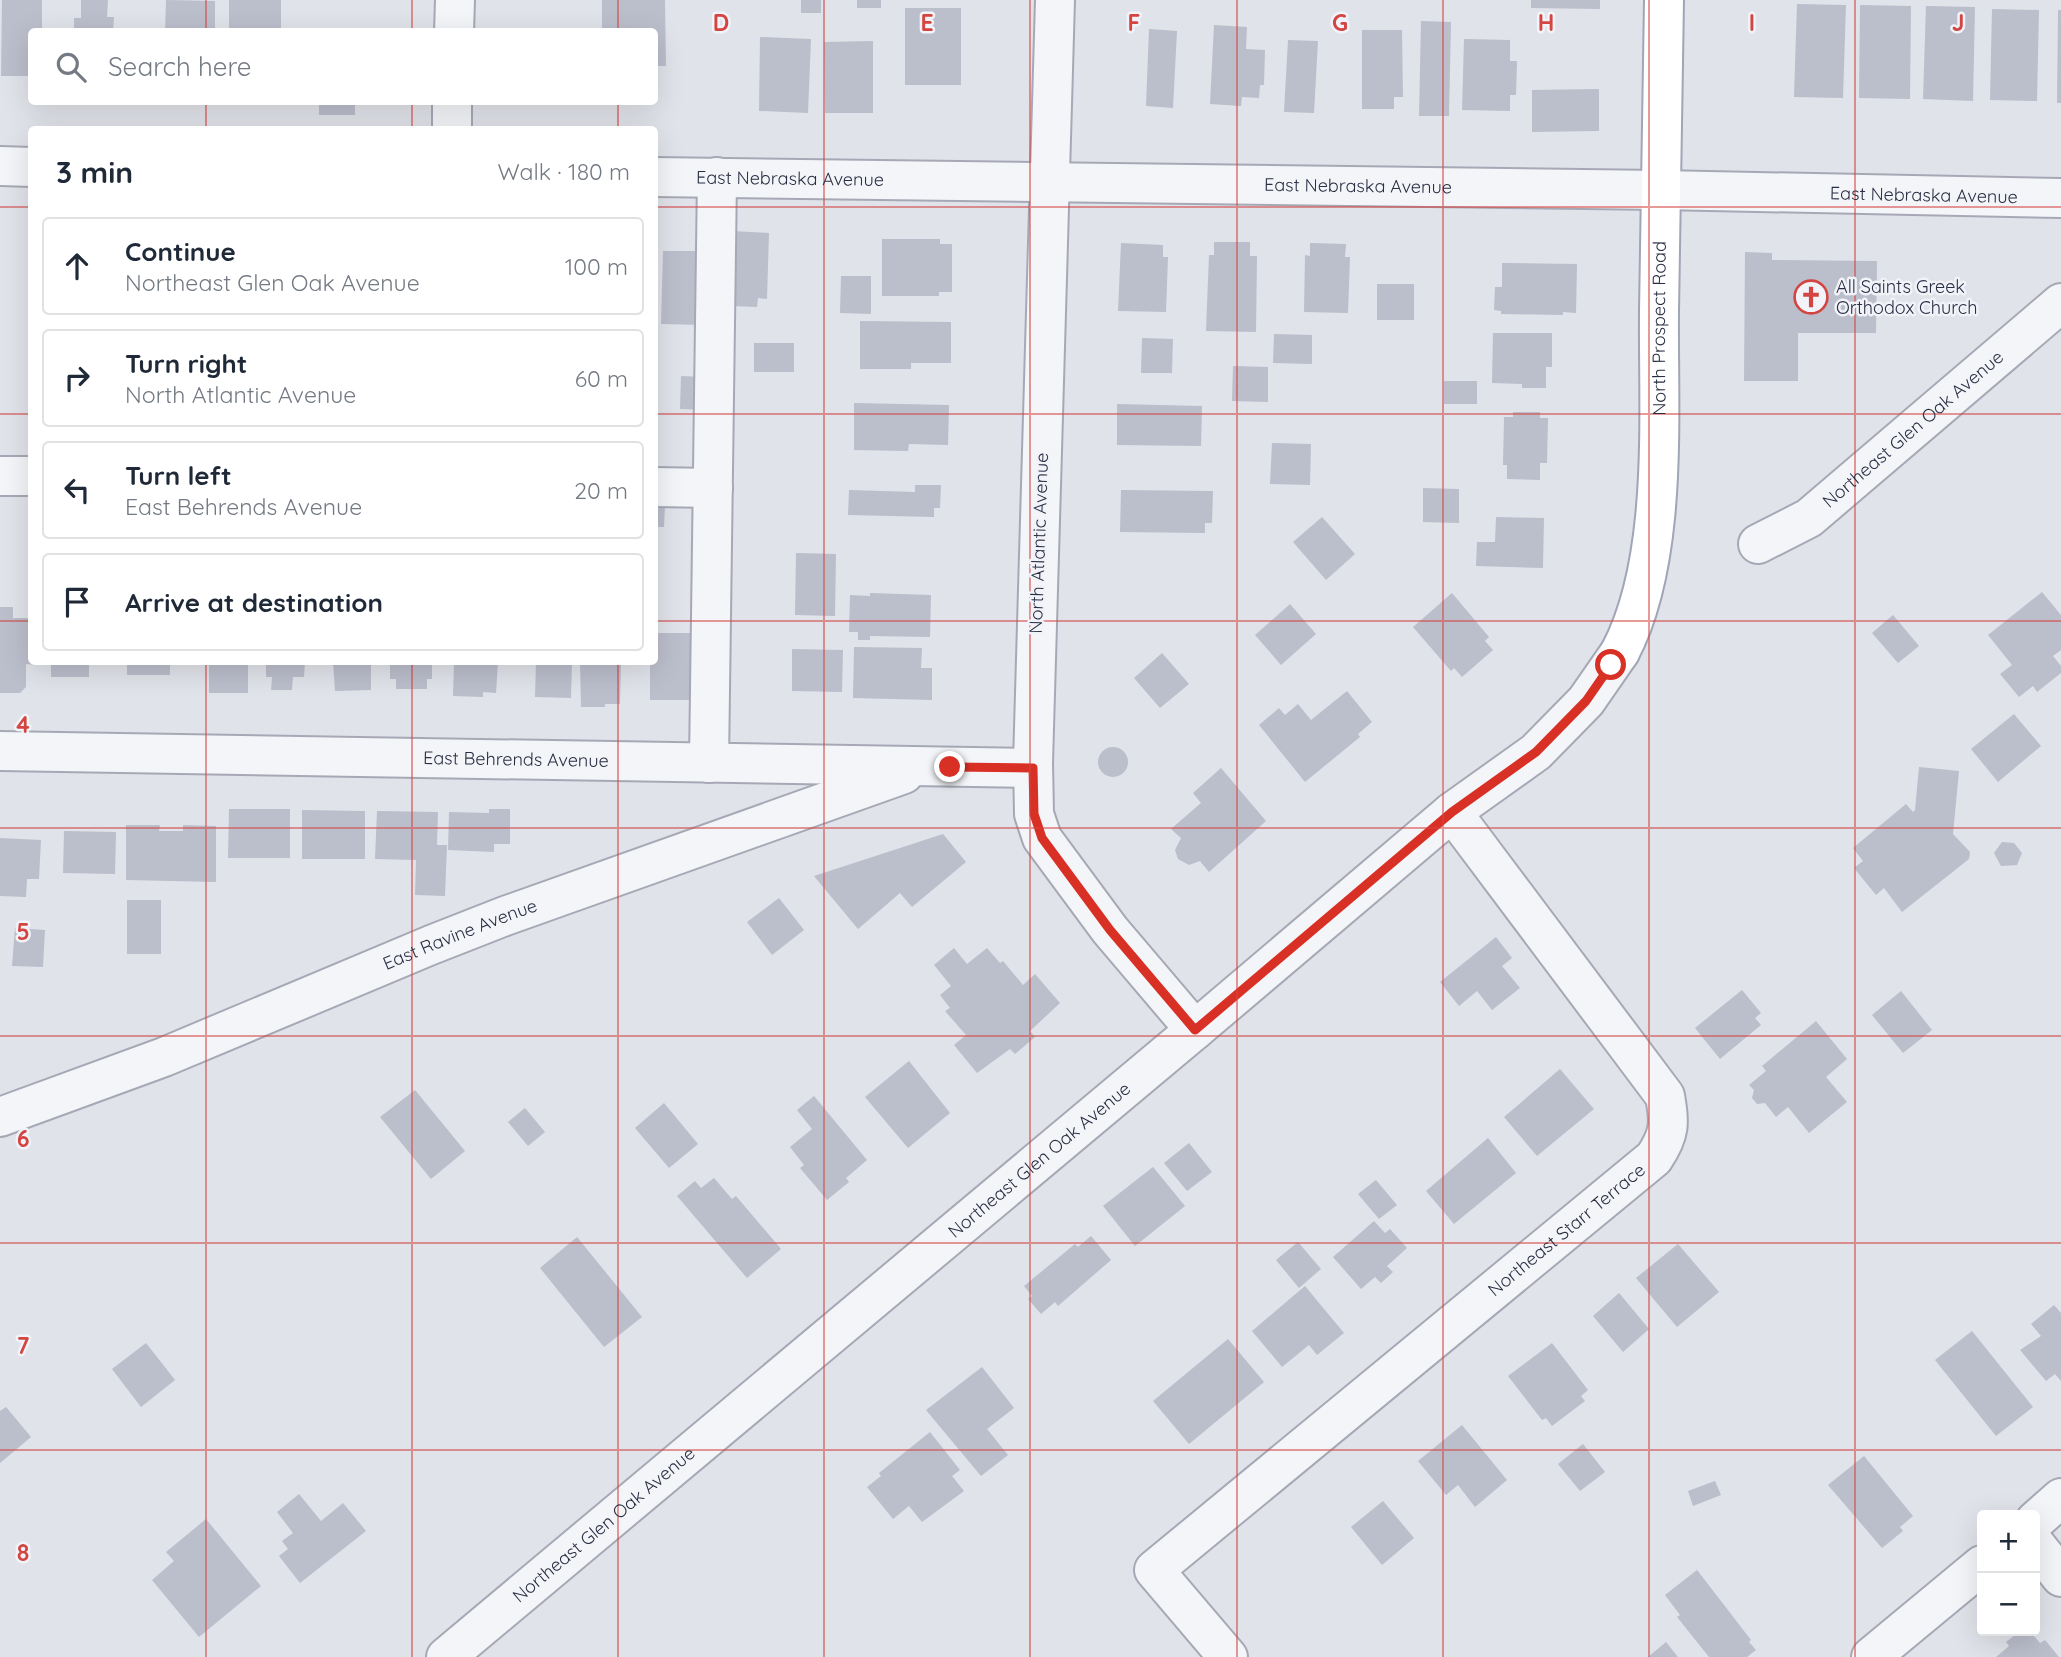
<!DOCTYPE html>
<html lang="en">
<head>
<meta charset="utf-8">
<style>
  :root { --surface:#fff; --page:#f2f2f3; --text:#1f2937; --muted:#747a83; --line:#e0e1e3 }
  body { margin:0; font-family:Quicksand,sans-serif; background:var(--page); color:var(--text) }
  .controls { position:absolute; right:21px; bottom:21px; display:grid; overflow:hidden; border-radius:7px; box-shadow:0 7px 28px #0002 }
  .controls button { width:63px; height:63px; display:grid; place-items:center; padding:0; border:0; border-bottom:2px solid var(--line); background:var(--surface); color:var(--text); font:35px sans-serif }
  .stop { position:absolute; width:21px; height:21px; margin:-16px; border:5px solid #d93025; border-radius:50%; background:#fff }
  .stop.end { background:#d93025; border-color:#fff; box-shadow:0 2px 7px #0008 }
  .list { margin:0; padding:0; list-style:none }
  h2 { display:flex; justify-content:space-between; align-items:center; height:91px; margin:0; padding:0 28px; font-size:30px }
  h2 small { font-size:23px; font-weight:400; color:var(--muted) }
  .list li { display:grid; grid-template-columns:46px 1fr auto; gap:21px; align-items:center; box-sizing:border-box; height:98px; margin:0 14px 14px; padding:0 14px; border:2px solid var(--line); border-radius:7px }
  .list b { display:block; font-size:26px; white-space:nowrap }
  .list p { margin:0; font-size:23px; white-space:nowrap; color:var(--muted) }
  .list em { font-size:23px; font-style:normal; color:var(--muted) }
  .icon { flex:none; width:38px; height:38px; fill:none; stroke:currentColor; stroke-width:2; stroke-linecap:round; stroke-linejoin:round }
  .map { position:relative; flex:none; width:2061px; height:1657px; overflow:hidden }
  .search { position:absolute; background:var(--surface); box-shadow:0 7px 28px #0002; left:28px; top:28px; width:630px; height:77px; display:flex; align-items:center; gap:18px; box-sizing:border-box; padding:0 24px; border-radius:7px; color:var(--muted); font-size:26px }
  .panel { position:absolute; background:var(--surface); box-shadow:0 7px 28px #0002; left:28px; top:126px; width:630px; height:539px; border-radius:7px }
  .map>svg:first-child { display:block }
</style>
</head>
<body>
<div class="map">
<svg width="2061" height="1657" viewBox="0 0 2061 1657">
  <rect width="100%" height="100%" fill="#e1e3ea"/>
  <!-- building -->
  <g fill="#bbbecb">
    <polygon points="2,0 42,0 42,32 32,32 32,76 1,76"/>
    <polygon points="81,0 108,0 107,17 114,17 113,32 74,32 74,18 81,18"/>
    <polygon points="166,0 215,1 215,32 165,32"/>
    <rect x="229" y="0" width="52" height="32"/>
    <polygon points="602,0 665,0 666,66 654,66 654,32 602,32"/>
    <rect x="801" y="0" width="20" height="13"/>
    <rect x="857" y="0" width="24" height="8"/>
    <polygon points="1531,0 1600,0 1600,9 1531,8"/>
    <polygon points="1797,4 1846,5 1843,98 1794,97"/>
    <polygon points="1860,5 1911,6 1910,99 1859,98"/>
    <polygon points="1926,6 1975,7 1973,101 1923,99"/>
    <rect x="905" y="8" width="56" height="77"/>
    <polygon points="1992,9 2039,10 2037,101 1990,100"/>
    <polygon points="2058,10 2061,10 2061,103 2057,103"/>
    <polygon points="1421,21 1451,22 1449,116 1419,116"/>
    <polygon points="1214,25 1247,27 1246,49 1265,50 1264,85 1260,85 1259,98 1242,97 1241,106 1210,104"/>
    <polygon points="1149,29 1177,31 1173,108 1146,106"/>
    <polygon points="1362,30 1402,30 1403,97 1394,97 1394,109 1362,109"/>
    <polygon points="760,37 811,39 808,113 759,111"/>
    <polygon points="1464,39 1510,40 1510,61 1517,61 1516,95 1510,95 1510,111 1462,110"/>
    <polygon points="1288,40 1318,41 1314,113 1284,112"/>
    <polygon points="873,41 873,113 825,113 824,42"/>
    <polygon points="1599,89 1599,131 1532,132 1532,90"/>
    <rect x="319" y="102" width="36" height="13"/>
    <polygon points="733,231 769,233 767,299 758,298 757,307 731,306"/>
    <polygon points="882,239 940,239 940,244 952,244 952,292 939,292 939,296 882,296"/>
    <polygon points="1214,242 1250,242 1250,256 1257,256 1256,332 1206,331 1209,255 1214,255"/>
    <polygon points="1121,243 1163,245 1163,257 1168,257 1166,312 1118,311"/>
    <polygon points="1310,243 1346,244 1345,257 1350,257 1348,313 1304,312 1305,255 1310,256"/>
    <polygon points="663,251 702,251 703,325 661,324"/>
    <polygon points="1745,252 1772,253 1772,260 1877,261 1876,333 1798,333 1798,381 1744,381"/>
    <polygon points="1502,263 1577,264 1576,313 1563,312 1563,315 1501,314 1501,311 1494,310 1495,287 1502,287"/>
    <polygon points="841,276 871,276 871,314 840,313"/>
    <rect x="1377" y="284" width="37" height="36"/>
    <polygon points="860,321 951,322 951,363 911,363 911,369 860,369"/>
    <polygon points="1493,333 1552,333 1552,367 1546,367 1546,388 1522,388 1522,384 1492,383"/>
    <polygon points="1274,334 1312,335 1312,364 1273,363"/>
    <polygon points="1142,338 1173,339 1172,373 1141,373"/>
    <rect x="754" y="343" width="40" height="29"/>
    <polygon points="1233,366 1268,367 1268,402 1232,401"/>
    <polygon points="681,376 704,377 702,410 680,409"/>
    <rect x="1444" y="381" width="33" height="23"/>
    <polygon points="854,403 949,405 948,445 909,444 908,451 854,450"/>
    <polygon points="1117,404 1202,406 1201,446 1117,445"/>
    <polygon points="1513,412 1540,412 1540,418 1548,418 1547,463 1540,463 1540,480 1507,479 1507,465 1503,465 1504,417 1513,417"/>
    <polygon points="1272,443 1311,444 1310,485 1270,484"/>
    <polygon points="915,485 941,485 940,508 934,508 934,517 848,515 849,490 915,492"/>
    <polygon points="1423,488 1459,489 1459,523 1423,522"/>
    <polygon points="1121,490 1213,491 1212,523 1205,523 1205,533 1120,532"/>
    <polygon points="654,505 665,505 664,527 654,527"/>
    <polygon points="1322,517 1355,554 1326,580 1293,542"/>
    <polygon points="1496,517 1544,518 1543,568 1476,566 1477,542 1495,542"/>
    <polygon points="796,553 836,554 835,616 795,615"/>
    <polygon points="2042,592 2061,615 2061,650 2053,656 2061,666 2061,673 2037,692 2033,686 2019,697 2000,674 2012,665 1988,635"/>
    <polygon points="870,593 931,595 930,637 870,636 870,640 858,640 858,632 849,632 850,595 870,596"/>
    <polygon points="1452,593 1489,637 1485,641 1493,650 1462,677 1454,668 1451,671 1413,627"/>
    <polygon points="1290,604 1316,634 1281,665 1255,635"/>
    <polygon points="0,607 13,607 13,618 32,618 32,662 38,662 38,665 26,664 26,687 20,693 0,693"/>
    <polygon points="1893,615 1919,646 1898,663 1872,633"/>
    <polygon points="654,633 692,633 693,700 650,700 650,662 654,662"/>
    <polygon points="854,647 922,648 921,668 932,668 932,700 853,698"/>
    <polygon points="792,649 843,650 842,692 792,691"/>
    <polygon points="1162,653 1189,684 1160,708 1134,678"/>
    <rect x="51" y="662" width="38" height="15"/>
    <rect x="127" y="662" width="43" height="13"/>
    <rect x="209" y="662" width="39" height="31"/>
    <polygon points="266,662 305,662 304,677 293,677 292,690 271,690 272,677 266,677"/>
    <polygon points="333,662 371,662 371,690 335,691"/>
    <polygon points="390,662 432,662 432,679 427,679 427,689 396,689 396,679 390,679"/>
    <polygon points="454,662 498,662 496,693 483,692 483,697 453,696"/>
    <polygon points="536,662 572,662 571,698 535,697"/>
    <polygon points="580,662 621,662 620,704 605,704 605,707 581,707"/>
    <polygon points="1347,691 1372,722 1358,734 1360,737 1305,782 1259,725 1279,708 1285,715 1298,704 1311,720"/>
    <polygon points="2014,714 2041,746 1998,782 1971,749"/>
    <circle cx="1113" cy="762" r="15"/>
    <polygon points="1919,767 1959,771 1953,834 1970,852 1969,859 1902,912 1884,888 1876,895 1854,868 1863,861 1853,848 1906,804 1913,812 1915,810"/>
    <polygon points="1221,768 1266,821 1209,872 1200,861 1189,865 1178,859 1175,850 1181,838 1171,829 1201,803 1193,793"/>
    <polygon points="229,809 290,809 290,858 228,858"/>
    <polygon points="489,809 510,809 510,844 494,844 494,852 448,850 449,812 489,813"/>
    <polygon points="302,810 365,811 365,859 302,859"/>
    <polygon points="377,811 438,812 437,845 447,845 445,896 415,895 416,860 375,859"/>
    <polygon points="126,825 160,825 159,831 183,831 183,825 216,826 216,882 126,880"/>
    <polygon points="64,831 116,832 115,874 63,873"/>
    <polygon points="943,834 966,862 912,907 900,893 858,929 814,876"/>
    <polygon points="0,838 41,840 39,879 27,879 26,897 0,896"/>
    <polygon points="2002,842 2014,843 2022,853 2017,865 2001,866 1994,853"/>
    <polygon points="779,898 804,930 772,955 747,922"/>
    <rect x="127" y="900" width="34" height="54"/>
    <polygon points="15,928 45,930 43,967 12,966"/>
    <polygon points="1496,937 1512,958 1502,966 1520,988 1492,1010 1477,991 1459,1006 1440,982"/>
    <polygon points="954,948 967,964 987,948 1000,963 1003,961 1023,985 1035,974 1060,1003 1030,1031 1035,1037 1015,1054 1010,1049 977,1073 954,1045 966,1035 945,1011 950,1008 940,995 951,986 934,965"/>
    <polygon points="1742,990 1761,1013 1755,1018 1761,1025 1720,1059 1695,1028"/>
    <polygon points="1901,991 1932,1030 1903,1053 1872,1015"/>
    <polygon points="1816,1021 1847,1059 1826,1077 1847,1102 1809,1133 1788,1107 1776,1117 1765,1103 1757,1104 1752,1098 1754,1090 1749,1085 1766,1071 1762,1066"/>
    <polygon points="909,1061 950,1113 908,1148 865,1097"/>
    <polygon points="1560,1069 1594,1109 1537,1156 1504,1117"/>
    <polygon points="415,1090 465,1151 431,1179 380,1117"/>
    <polygon points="814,1096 867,1160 846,1178 849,1182 827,1200 800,1168 804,1165 790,1147 812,1129 797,1110"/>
    <polygon points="664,1103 698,1144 669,1168 635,1128"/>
    <polygon points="525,1108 545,1132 528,1146 508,1122"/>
    <polygon points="1488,1138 1516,1173 1454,1224 1426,1191"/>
    <polygon points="1189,1143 1212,1172 1187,1191 1164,1163"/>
    <polygon points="1153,1167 1185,1206 1135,1246 1103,1206"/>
    <polygon points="714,1178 732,1199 736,1196 781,1249 747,1278 677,1196 695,1181 701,1188"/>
    <polygon points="1376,1180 1397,1205 1379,1219 1358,1194"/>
    <polygon points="1374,1221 1385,1233 1390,1229 1407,1248 1387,1266 1393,1272 1381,1283 1375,1277 1361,1289 1333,1257"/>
    <polygon points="1091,1236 1111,1260 1058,1306 1055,1302 1041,1314 1028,1299 1032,1296 1024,1286 1075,1244 1078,1247"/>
    <polygon points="577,1237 642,1317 604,1347 540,1268"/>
    <polygon points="1298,1242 1321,1269 1299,1288 1276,1260"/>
    <polygon points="1678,1244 1719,1292 1677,1327 1636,1278"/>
    <polygon points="1305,1286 1344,1333 1317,1355 1309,1345 1282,1367 1252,1331"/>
    <polygon points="1619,1293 1649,1329 1623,1352 1593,1316"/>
    <polygon points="2054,1305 2061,1313 2061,1381 2055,1374 2046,1381 2020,1350 2041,1336 2031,1324"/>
    <polygon points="1972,1331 2033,1407 1996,1436 1935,1360"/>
    <polygon points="1228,1339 1264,1382 1189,1444 1153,1401"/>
    <polygon points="146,1343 175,1380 141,1407 112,1369"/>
    <polygon points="1552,1343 1588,1390 1581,1396 1585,1401 1552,1426 1546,1418 1542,1420 1508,1376"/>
    <polygon points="982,1367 1014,1408 987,1429 1008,1455 981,1476 926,1410"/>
    <polygon points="6,1407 31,1437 0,1463 0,1411"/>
    <polygon points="1462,1425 1507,1480 1475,1507 1458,1485 1446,1495 1418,1461"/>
    <polygon points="930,1432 960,1470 952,1476 964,1491 922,1522 909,1506 893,1519 867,1487 881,1476 879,1473"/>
    <polygon points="1583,1444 1605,1472 1580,1491 1558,1464"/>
    <polygon points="1864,1456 1913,1516 1900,1527 1903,1531 1882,1548 1828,1485"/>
    <polygon points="1715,1481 1721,1495 1693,1506 1688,1491"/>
    <polygon points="299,1494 321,1521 343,1503 366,1531 300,1583 279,1556 288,1549 282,1541 293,1533 277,1512"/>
    <polygon points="1383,1501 1414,1538 1382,1565 1351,1527"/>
    <polygon points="206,1519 261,1586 199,1637 152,1580 174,1561 166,1552"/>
    <polygon points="1697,1570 1751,1640 1749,1642 1756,1650 1747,1657 1709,1657 1677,1617 1680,1615 1665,1595"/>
    <polygon points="2020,1631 2030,1631 2040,1643 2045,1640 2059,1657 1996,1657 2009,1646 2006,1642"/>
    <polygon points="1666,1642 1678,1657 1648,1657"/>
  </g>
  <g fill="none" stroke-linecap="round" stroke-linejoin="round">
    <defs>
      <g id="minor">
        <polyline points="1055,0 1033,763 1034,814 1042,838 1110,930 1195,1030"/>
        <polyline points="454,32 455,0"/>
        <polyline points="452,130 452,102"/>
        <polyline points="0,166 32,167"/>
        <path id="s1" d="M654 177 1661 190 2061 198"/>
        <polyline points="0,476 32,476"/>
        <polyline points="654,487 713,488"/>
        <path id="s2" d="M1758 544 1809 518 2061 303"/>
        <path id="s3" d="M0 751 1033 768"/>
        <polyline points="709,763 717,177"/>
        <path id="s4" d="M0 1117 164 1057 431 945 505 916 904 774"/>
        <polyline points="2035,1521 2061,1498"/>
        <polyline points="2035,1544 2061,1577"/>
        <path id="s5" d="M446 1657 1195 1030 1452 812 1536 752 1586 701 1620 652"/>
        <path id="s6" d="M1228 1657 1154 1570 1654 1158C1670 1134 1670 1123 1665 1096L1452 812"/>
        <polyline points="1871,1657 1982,1565"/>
      </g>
      <g id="major">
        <path id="s7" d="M1620 652C1669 559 1658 415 1659 312 1660 208 1662 104 1664 0"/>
      </g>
    </defs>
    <!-- minor casing -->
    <use href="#minor" stroke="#a6a9b5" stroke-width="42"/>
    <!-- major casing -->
    <use href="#major" stroke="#a0a5b7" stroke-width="42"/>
    <!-- minor -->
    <use href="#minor" stroke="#f4f5f8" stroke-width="38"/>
    <!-- major -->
    <use href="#major" stroke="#fff" stroke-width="38"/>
  </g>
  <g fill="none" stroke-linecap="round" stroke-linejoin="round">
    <!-- route -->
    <polyline stroke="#d93025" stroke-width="9" points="950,767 1033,768 1034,814 1042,838 1110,930 1195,1030 1452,812 1536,752 1586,701 1611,665"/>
  </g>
  <!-- grid -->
  <path fill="none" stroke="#d44542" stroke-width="2" stroke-opacity="0.55" d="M206 0V32M412 0V32M618 0V32M824 0V1657M1030 0V1657M1237 0V1657M1443 0V1657M1649 0V1657M1855 0V1657M206 102V130M412 102V130M618 102V130M0 207H32M654 207H2061M0 414H32M654 414H2061M0 621H32M654 621H2061M206 662V1657M412 662V1657M618 662V1657M0 828H2061M0 1036H2061M0 1243H2061M0 1450H2061"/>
  <!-- icons -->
  <defs>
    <symbol id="church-ring" viewBox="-11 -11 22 22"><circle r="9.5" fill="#f1f3f8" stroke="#d44542" stroke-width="1.5"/><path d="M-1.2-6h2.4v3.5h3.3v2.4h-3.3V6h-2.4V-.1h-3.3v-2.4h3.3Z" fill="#d44542"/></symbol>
  </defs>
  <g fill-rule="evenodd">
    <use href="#church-ring" x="1792" y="278" width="38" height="38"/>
  </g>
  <g text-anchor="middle" stroke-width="5" stroke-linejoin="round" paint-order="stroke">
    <!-- street labels -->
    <g font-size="18" fill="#292e43" stroke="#f1f3f8">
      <text dy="6" stroke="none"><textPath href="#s1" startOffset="136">East Nebraska Avenue</textPath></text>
      <text dy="6" stroke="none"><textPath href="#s1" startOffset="704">East Nebraska Avenue</textPath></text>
      <text dy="6" stroke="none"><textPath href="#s1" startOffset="1270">East Nebraska Avenue</textPath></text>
      <text dy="6" stroke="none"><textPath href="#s7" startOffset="329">North Prospect Road</textPath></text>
      <text dy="6" stroke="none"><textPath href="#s2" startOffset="194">Northeast Glen Oak Avenue</textPath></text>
      <text transform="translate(1039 543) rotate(-88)" y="6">North Atlantic Avenue</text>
      <text dy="6" stroke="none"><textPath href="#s3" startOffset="516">East Behrends Avenue</textPath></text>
      <text dy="6" stroke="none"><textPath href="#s4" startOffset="495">East Ravine Avenue</textPath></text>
      <text dy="6" stroke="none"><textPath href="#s5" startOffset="774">Northeast Glen Oak Avenue</textPath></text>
      <text dy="6" stroke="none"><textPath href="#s6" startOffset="649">Northeast Starr Terrace</textPath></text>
      <text dy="6" stroke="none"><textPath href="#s5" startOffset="206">Northeast Glen Oak Avenue</textPath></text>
    </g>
    <!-- poi labels -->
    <g font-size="18" fill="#292e43" stroke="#f1f3f8" text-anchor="start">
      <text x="1836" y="293">All Saints Greek<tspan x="1836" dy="21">Orthodox Church</tspan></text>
    </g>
  </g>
  <g font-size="23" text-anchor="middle" font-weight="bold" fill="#d44542" stroke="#f1f3f8" stroke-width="5" stroke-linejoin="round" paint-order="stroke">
    <text x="721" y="31">D</text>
    <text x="927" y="31">E</text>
    <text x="1134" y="31">F</text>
    <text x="1340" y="31">G</text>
    <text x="1546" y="31">H</text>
    <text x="1752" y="31">I</text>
    <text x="1958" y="31">J</text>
    <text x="23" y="733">4</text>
    <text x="23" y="940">5</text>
    <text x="23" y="1147">6</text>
    <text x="23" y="1354">7</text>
    <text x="23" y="1561">8</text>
  </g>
</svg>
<div class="controls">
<button>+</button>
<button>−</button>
</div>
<div class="stop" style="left:1611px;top:665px"></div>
<div class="stop end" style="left:950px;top:767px"></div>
<div class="search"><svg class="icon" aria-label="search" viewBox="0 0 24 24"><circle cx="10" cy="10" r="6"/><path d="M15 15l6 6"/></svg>Search here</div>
<section class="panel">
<h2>3 min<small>Walk · 180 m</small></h2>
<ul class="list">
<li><svg class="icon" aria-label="ahead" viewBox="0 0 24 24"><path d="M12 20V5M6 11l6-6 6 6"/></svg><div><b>Continue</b><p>Northeast Glen Oak Avenue</p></div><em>100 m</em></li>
<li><svg class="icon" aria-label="right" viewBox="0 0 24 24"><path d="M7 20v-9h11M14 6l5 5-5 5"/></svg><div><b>Turn right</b><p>North Atlantic Avenue</p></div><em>60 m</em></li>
<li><svg class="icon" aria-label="left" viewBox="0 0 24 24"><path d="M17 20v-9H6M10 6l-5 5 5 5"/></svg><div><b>Turn left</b><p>East Behrends Avenue</p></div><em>20 m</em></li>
<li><svg class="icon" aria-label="arrive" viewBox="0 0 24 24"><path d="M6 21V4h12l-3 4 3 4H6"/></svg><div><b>Arrive at destination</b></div></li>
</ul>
</section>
</div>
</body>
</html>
